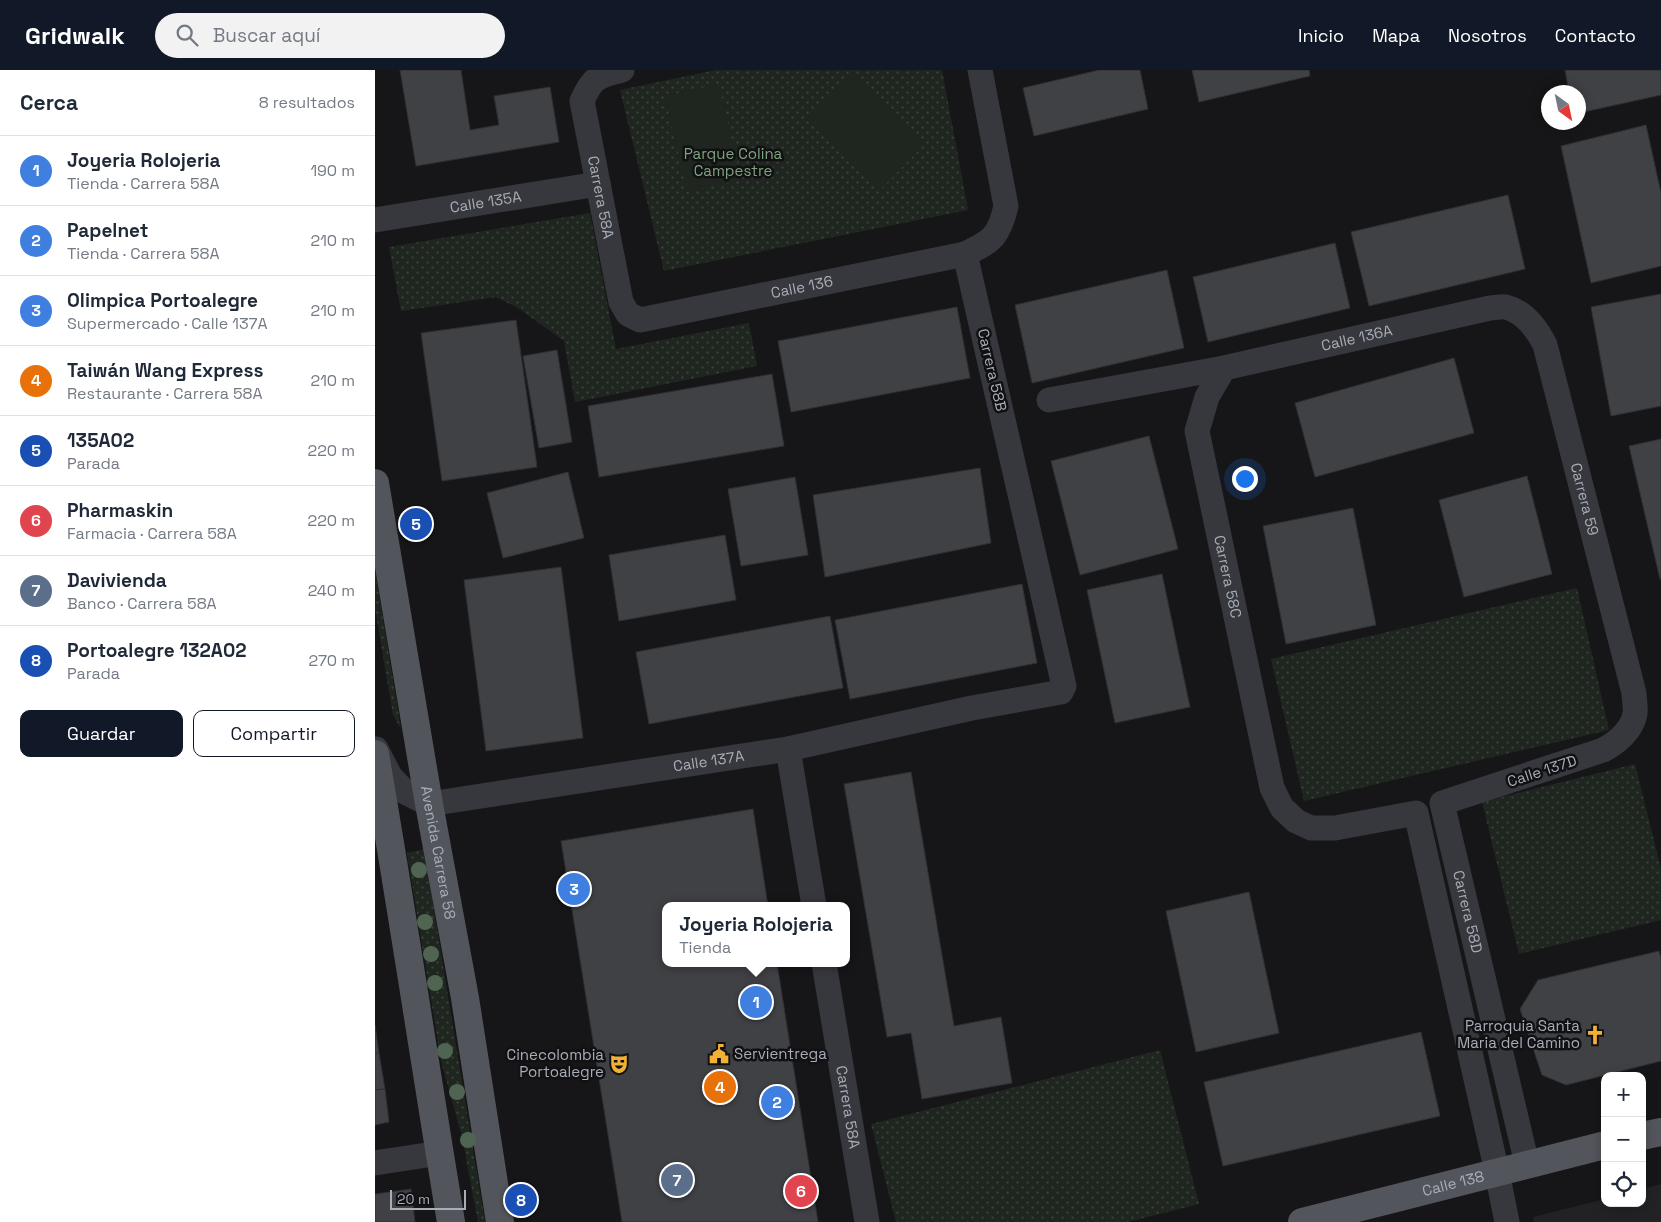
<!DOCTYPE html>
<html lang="es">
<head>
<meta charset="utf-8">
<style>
  :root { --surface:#fff; --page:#f2f2f3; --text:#1f2937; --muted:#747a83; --line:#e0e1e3; --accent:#111827 }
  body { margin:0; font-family:"Space Grotesk",sans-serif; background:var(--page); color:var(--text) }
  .controls { position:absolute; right:15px; bottom:15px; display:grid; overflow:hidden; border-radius:10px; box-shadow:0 2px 12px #0003 }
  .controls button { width:45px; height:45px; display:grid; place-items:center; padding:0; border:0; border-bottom:1px solid var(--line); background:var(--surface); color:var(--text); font:25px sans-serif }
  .compass { position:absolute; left:1166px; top:15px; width:45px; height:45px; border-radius:50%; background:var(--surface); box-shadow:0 2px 12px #0003; rotate:147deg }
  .scale { position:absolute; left:15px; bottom:12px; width:76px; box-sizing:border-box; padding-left:5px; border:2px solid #a8adb8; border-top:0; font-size:14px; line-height:18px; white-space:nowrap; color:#a8adb8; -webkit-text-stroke:4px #111113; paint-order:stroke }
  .you { position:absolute; left:869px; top:408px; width:18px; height:18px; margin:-12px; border:4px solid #fff; border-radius:50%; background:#1a73e8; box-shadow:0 0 0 8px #1a73e833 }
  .badge { display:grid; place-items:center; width:32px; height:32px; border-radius:50%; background:var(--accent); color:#fff; font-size:16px; font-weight:700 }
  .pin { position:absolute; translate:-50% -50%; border:2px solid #fff; box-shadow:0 1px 5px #0006 }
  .popup { position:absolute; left:287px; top:832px; width:188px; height:65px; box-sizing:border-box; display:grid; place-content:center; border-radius:10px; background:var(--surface); filter:drop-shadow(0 1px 4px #0005); font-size:16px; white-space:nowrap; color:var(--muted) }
  .popup b { font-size:19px; color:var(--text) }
  .popup::after { content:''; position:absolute; left:50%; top:100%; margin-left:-10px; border:10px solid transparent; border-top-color:var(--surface) }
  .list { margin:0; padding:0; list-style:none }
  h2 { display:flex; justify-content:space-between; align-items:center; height:65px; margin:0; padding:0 20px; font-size:21px }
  h2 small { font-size:16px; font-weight:400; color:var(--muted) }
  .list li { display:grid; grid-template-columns:32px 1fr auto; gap:15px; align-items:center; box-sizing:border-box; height:70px; padding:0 20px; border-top:1px solid var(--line) }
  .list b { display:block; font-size:19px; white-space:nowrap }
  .list p { margin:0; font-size:16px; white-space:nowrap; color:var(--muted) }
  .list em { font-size:16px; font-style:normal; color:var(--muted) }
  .actions { display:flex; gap:10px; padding:15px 20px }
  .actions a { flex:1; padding:11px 0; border:1px solid var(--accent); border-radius:10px; text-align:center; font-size:18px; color:var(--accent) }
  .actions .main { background:var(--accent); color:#fff }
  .icon { flex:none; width:28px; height:28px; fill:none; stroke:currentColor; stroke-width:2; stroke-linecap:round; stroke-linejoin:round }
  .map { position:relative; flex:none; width:1286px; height:1152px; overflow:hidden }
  header { display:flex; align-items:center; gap:30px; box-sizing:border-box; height:70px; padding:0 25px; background:var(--accent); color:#fff }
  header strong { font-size:24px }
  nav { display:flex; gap:28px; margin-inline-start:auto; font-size:18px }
  .search { width:350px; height:45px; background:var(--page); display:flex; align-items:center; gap:12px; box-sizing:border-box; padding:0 18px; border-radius:28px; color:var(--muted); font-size:19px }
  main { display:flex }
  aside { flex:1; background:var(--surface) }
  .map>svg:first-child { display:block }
</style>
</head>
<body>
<header>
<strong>Gridwalk</strong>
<div class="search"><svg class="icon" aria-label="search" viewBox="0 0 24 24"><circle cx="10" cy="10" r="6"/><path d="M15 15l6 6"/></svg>Buscar aquí</div>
<nav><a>Inicio</a><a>Mapa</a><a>Nosotros</a><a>Contacto</a></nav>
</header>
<main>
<aside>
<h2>Cerca<small>8 resultados</small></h2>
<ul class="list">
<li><span class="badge" style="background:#3f7fe0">1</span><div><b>Joyeria Rolojeria</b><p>Tienda · Carrera 58A</p></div><em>190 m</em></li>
<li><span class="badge" style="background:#3f7fe0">2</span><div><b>Papelnet</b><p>Tienda · Carrera 58A</p></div><em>210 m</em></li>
<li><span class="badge" style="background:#3f7fe0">3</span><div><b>Olimpica Portoalegre</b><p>Supermercado · Calle 137A</p></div><em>210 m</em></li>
<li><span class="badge" style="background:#e8710a">4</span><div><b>Taiwán Wang Express</b><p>Restaurante · Carrera 58A</p></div><em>210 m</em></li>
<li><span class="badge" style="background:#1a4fb4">5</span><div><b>135A02</b><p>Parada</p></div><em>220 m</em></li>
<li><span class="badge" style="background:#e0444e">6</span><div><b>Pharmaskin</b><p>Farmacia · Carrera 58A</p></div><em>220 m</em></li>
<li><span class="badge" style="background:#5c6f8a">7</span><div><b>Davivienda</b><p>Banco · Carrera 58A</p></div><em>240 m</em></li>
<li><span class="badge" style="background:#1a4fb4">8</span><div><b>Portoalegre 132A02</b><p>Parada</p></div><em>270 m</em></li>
</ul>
<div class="actions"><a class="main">Guardar</a><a>Compartir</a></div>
</aside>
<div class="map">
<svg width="1286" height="1152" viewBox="0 0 1286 1152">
  <defs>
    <pattern id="grass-dots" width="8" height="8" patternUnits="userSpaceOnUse" patternTransform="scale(1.25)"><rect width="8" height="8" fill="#1e261f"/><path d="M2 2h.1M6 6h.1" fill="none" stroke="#3c433d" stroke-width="1.8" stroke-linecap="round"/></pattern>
  </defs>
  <rect width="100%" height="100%" fill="#161618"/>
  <!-- built -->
  <polygon fill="#222225" points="1286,1114 1286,1152 1159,1152 1158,1147 1230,1129 1230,1133 1267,1133 1267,1119"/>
  <!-- grass -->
  <g fill="url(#grass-dots)">
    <polygon points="341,0 567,0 593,140 289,201 245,20"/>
    <polygon points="215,143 241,279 374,253 382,296 200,332 189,271 143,238 121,227 26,241 14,177"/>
    <polygon points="0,500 26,659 18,645 0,539"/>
    <polygon points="1202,518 1234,660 929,731 896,589"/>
    <polygon points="1260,694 1286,799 1286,850 1144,884 1107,732"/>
    <polygon points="49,779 110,1152 103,1152 87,1067 66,991 32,783"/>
    <polygon points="785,980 824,1134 753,1152 521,1152 496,1054"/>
  </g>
  <!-- pitch -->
  <g fill="#1e261f">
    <polygon points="478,2 551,73 505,120 432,50"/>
    <polygon points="344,14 366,110 312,122 290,26"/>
  </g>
  <!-- building -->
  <g fill="#404145" stroke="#303034">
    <polygon points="25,0 86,0 95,60 124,55 119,26 175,17 184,72 41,96"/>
    <polygon points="724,0 765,0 773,39 659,66 648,18"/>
    <polygon points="817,0 934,0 935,6 824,32"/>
    <polygon points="1190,0 1286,0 1286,25 1204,43 1204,22 1194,22"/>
    <polygon points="1271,55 1286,123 1286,196 1216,213 1186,76"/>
    <polygon points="1133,125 1150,199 994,236 976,162"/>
    <polygon points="960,173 975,238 833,272 818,207"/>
    <polygon points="792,200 809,278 657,313 640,235"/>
    <polygon points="1286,224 1286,336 1236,346 1216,237"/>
    <polygon points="582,237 595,308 416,342 403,271"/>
    <polygon points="141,250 162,397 67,411 46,263"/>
    <polygon points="182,280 197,372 164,378 148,286"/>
    <polygon points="1079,288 1099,363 940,407 920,333"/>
    <polygon points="397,304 409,376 224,407 213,336"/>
    <polygon points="774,366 803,479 705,505 676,391"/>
    <polygon points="1286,369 1286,509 1285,509 1254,376"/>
    <polygon points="605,398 616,473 450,507 438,425"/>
    <polygon points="193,402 209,468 128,488 112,423"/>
    <polygon points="1152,406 1177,504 1089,527 1064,430"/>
    <polygon points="420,407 433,485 366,496 353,419"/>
    <polygon points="978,438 1001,555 911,574 888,456"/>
    <polygon points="350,465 361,530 244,551 234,485"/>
    <polygon points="186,497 208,668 111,681 89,510"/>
    <polygon points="787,504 815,637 740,653 712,520"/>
    <polygon points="647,514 662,593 475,629 460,550"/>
    <polygon points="455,546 468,618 274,654 261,582"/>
    <polygon points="536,702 579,956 626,947 637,1013 547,1029 536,963 512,967 469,714"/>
    <polygon points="378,739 393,836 291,836 291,893 402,893 443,1152 247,1152 186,771"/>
    <polygon points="874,822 904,963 821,982 791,841"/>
    <polygon points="1284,881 1286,889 1286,991 1191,1015 1167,1005 1145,939 1163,910"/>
    <polygon points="0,955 4,983 0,984"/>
    <polygon points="1046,962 1065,1046 848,1096 829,1012"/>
    <polygon points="4,983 10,1019 0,1020 0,984"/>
    <polygon points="10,1019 14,1052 0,1055 0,1020"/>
    <polygon points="36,1119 40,1152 0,1152 0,1124"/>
  </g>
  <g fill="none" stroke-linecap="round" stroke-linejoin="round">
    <!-- minor -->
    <g stroke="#37383d" stroke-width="25">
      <path id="s1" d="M247 0C222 6 217 8 207 31L246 232 253 244 265 250 590 184C618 171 624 166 631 136L605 0"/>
      <path id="s2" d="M0 150 223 114"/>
      <path id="s3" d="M849 298 832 327 822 361 897 718 907 738 921 751 936 758H960L1041 743 1122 1102 1132 1152"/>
      <path id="s4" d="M674 330 849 298 1115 238C1120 238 1126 236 1131 237 1150 242 1162 259 1170 275L1259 623C1259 629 1261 637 1260 644 1257 660 1242 673 1228 680L1067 733 1152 1094"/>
      <path id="s5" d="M1 679 15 706 30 722 54 734 413 679 597 638 686 622 689 616 590 184"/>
      <polyline points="413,679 439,836"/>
      <path id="s6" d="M449 893 492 1152"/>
      <polyline points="0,1093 65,1083"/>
    </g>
    <!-- major -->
    <g stroke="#53555c" stroke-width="28">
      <path id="s7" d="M0 413 54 734 90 928 125 1152"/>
      <path d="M0 684C27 840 50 996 76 1152"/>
      <polyline points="1267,1066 1286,1062"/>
      <path id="s8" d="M927 1152 1230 1075"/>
    </g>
  </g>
  <!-- trees -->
  <g fill="#506452">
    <circle cx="44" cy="800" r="8"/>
    <circle cx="50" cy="852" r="8"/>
    <circle cx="56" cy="884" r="8"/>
    <circle cx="60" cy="913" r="8"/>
    <circle cx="70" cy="981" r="8"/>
    <circle cx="82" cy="1022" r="8"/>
    <circle cx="93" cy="1070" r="8"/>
  </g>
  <!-- icons -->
  <defs>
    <symbol id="church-bare" viewBox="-9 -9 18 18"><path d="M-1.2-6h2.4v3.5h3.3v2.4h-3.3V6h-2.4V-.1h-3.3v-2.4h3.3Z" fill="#f2b134" stroke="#111113" stroke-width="2.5" paint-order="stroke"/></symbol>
    <symbol id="civic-bare" viewBox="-9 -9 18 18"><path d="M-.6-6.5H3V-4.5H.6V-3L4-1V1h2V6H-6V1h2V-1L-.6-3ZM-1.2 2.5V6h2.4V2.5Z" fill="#f2b134" stroke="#111113" stroke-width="2.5" paint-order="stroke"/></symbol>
    <symbol id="theatre-bare" viewBox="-9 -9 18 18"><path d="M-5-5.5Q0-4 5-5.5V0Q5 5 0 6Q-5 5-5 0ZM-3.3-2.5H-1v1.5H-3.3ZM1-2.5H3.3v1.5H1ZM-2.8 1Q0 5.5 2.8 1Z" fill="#f2b134" stroke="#111113" stroke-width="2.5" paint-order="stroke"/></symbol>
  </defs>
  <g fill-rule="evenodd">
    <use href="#church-bare" x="1206" y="951" width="28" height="28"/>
    <use href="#civic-bare" x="330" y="970" width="28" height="28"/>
    <use href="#theatre-bare" x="230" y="980" width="28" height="28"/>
  </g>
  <g text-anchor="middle" stroke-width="5" stroke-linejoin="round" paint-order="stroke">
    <!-- park labels -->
    <g font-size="15" fill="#7fa381" stroke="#111113">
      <text x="358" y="89">Parque Colina<tspan x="358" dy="17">Campestre</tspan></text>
    </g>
    <!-- street labels -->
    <g font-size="15" fill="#a8adb8" stroke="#111113">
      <text dy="5" stroke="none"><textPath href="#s1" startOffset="152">Carrera 58A</textPath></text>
      <text dy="5" stroke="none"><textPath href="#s2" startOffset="112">Calle 135A</textPath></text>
      <text dy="5" stroke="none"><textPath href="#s1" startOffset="451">Calle 136</textPath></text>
      <text dy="5" stroke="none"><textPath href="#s4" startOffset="314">Calle 136A</textPath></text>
      <text transform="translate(617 300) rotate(77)" y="5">Carrera 58B</text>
      <text dy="5" stroke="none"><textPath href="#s4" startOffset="682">Carrera 59</textPath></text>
      <text dy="5" stroke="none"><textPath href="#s3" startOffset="218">Carrera 58C</textPath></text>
      <text dy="5" stroke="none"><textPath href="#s5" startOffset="362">Calle 137A</textPath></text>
      <text transform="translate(1167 701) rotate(-18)" y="5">Calle 137D</text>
      <text dy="5" stroke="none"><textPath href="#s7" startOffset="375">Avenida Carrera 58</textPath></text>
      <text dy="5" stroke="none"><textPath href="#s4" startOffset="1234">Carrera 58D</textPath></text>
      <text dy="5" stroke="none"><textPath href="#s6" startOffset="146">Carrera 58A</textPath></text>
      <text dy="5" stroke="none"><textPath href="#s8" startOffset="156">Calle 138</textPath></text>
    </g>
    <!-- poi labels -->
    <g font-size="15" fill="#a8adb8" stroke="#111113" text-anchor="end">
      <text x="1205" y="961">Parroquia Santa<tspan x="1205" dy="17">Maria del Camino</tspan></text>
      <text x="359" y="989" text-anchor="start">Servientrega</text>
      <text x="229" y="990">Cinecolombia<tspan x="229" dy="17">Portoalegre</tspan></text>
    </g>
  </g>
</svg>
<div class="controls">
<button>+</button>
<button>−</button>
<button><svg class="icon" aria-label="locate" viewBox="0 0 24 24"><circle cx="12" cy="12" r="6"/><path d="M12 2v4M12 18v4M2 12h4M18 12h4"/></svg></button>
</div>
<svg class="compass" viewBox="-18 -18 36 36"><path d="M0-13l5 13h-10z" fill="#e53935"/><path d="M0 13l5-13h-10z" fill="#747a83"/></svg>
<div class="scale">20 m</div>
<div class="you"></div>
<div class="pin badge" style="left:381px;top:932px;background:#3f7fe0">1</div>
<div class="popup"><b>Joyeria Rolojeria</b>Tienda</div>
<div class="pin badge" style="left:402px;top:1032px;background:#3f7fe0">2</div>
<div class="pin badge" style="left:199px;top:819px;background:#3f7fe0">3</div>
<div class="pin badge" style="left:345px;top:1017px;background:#e8710a">4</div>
<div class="pin badge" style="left:41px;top:454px;background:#1a4fb4">5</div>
<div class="pin badge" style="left:426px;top:1121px;background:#e0444e">6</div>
<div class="pin badge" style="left:302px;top:1110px;background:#5c6f8a">7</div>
<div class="pin badge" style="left:146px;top:1130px;background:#1a4fb4">8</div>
</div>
</main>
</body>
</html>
